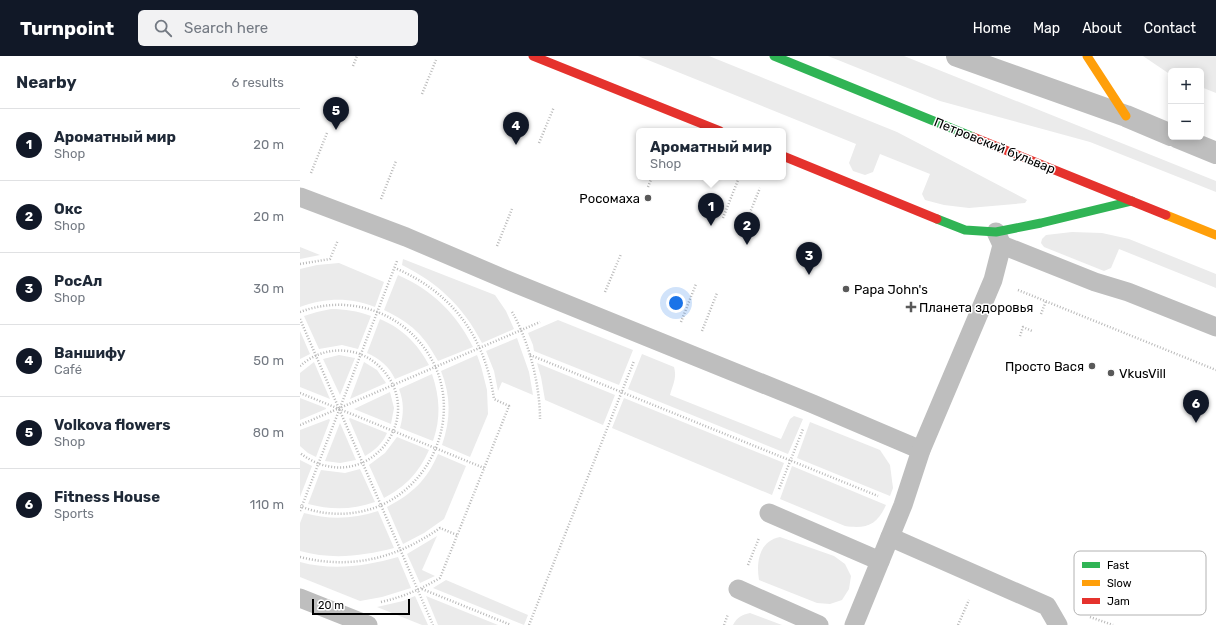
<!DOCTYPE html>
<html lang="en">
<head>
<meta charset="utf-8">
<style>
  :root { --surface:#fff; --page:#f2f2f3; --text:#1f2937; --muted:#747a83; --line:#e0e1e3; --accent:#111827 }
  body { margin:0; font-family:Rubik,sans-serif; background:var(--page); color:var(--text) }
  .controls { position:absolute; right:12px; top:12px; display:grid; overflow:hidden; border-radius:6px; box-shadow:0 2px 10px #0003 }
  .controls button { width:36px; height:36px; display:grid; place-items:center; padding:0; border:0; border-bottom:1px solid var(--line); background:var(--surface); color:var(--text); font:20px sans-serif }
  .scale { position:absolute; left:12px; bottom:10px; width:98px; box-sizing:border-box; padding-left:4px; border:2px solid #000; border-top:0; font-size:11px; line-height:14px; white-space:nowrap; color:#000; -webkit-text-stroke:3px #fff; paint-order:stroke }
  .you { position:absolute; left:376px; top:247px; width:14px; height:14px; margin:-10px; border:3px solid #fff; border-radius:50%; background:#1a73e8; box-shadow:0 0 0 6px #1a73e833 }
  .badge { display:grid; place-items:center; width:26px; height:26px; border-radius:50%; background:var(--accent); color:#fff; font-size:13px; font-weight:700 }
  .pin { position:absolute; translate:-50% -33px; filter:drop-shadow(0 1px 2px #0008) }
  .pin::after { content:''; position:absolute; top:21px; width:14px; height:12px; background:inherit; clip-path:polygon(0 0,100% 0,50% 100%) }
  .popup { position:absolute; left:336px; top:72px; width:150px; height:52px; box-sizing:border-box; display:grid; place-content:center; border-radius:6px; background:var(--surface); filter:drop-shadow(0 1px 3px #0005); font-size:13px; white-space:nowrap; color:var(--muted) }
  .popup b { font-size:15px; color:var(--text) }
  .popup::after { content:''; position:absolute; left:50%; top:100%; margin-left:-8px; border:8px solid transparent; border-top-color:var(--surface) }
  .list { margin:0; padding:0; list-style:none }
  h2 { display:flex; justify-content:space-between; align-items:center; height:52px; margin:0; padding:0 16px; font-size:17px }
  h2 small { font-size:13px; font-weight:400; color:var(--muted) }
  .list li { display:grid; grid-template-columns:26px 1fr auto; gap:12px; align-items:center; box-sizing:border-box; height:72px; padding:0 16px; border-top:1px solid var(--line) }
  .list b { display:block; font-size:15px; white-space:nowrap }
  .list p { margin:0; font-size:13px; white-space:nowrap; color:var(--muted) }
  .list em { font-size:13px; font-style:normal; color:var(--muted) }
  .icon { flex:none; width:22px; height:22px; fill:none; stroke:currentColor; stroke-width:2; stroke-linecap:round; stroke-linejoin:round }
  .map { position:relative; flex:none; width:916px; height:569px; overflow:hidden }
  header { display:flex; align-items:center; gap:24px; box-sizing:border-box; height:56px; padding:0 20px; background:var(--accent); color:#fff }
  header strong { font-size:19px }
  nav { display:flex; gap:22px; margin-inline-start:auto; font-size:14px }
  .search { width:280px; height:36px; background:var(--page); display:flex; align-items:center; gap:10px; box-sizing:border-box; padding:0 14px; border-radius:6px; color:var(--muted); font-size:15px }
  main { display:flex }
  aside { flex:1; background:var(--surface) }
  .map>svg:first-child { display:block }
</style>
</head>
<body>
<header>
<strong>Turnpoint</strong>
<div class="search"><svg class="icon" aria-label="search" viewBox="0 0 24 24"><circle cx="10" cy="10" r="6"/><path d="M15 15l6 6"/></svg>Search here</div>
<nav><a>Home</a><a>Map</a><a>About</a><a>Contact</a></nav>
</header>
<main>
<aside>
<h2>Nearby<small>6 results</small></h2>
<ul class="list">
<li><span class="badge">1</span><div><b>Ароматный мир</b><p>Shop</p></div><em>20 m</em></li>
<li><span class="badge">2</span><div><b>Окс</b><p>Shop</p></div><em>20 m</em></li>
<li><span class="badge">3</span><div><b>РосАл</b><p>Shop</p></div><em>30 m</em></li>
<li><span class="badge">4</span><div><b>Ваншифу</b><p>Café</p></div><em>50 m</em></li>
<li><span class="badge">5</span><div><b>Volkova flowers</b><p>Shop</p></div><em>80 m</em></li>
<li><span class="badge">6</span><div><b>Fitness House</b><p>Sports</p></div><em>110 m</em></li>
</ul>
</aside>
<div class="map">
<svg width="916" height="569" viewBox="0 0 916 569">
  <rect width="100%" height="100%" fill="#fff"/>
  <!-- green -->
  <g fill="#ebebeb">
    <polygon points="338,0 409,0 597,76 727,144 725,147 669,152 644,149 625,144 622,138 630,118 580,98 573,116 565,119 553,115 549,107 556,88"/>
    <polygon points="528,0 604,0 916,125 916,136 790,86 640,45"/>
    <polygon points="843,0 916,0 916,37 901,31 901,15 871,15 871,19"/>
    <polygon points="772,176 802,177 829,183 916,218 916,232 819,193 811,212 804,215 744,191 741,187 742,183 746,179"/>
    <polygon points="0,191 20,199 0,203"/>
    <path d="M103 203 195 239 206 255 214 273 182 287C163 250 138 227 102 209Z"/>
    <path d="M39 207 84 226 75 251C49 241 26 242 0 251V213L17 209Z"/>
    <path d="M98 219C132 234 156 257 173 291L138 305C123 278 112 268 84 254Z"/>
    <path d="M31 253C45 253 57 255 71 260L58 293 42 289 19 293 4 260 17 256Z"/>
    <path d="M80 263C103 273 117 287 129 309L95 323C89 310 80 303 67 297Z"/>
    <polygon points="258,264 333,294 319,329 234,295 233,289 228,277"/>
    <polygon points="0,275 10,298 0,303"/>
    <polygon points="217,282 229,316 233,339 202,326 198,335 194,315 186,295"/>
    <path d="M342 298 374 311C377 322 373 328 370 339L481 383 490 363 494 360 503 363 488 398 328 333Z"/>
    <polygon points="39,299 55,302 40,339 23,303"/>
    <path d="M177 299 181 310 187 334 188 358 170 401 142 389C151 363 151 340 141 315Z"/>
    <polygon points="14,306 30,343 0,331 0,317"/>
    <polygon points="64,306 77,314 86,327 50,343"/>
    <polygon points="237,307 315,339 303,369 245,344 241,321"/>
    <path d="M132 318C140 342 141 362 133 385L100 372C104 358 104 346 99 333Z"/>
    <polygon points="90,336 94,352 91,368 54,353"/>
    <polygon points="0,342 26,352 26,353 0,364"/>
    <polygon points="324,342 484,407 472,439 312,372"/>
    <path d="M50 362 87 377C82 388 75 394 65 400L49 363Z"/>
    <polygon points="29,363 30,364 16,401 8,397 0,390 0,374"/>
    <polygon points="510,366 580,394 590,409 593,432 590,440 497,402"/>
    <polygon points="40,367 56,404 40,407 25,405"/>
    <path d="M97 381 129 394C118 418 106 430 84 442L69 409 85 397Z"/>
    <path d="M138 398 166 410 144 463 124 477 103 488 87 451C112 438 127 424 138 398Z"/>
    <polygon points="0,404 12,410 0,441"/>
    <path d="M492 410 586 449C577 469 567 473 545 470L480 443Z"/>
    <path d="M60 413 75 446C52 454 31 454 8 448L21 414 45 417Z"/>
    <path d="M78 455 94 492C63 500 32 504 0 495V467L4 457C30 464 53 463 78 455Z"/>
    <polygon points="137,480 122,514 135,520 120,527 107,498"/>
    <path d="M480 481 534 500 545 508 551 520 549 533 542 544 530 548 517 547 459 524C456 506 459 485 480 481Z"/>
    <path d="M98 501 111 532 82 541 60 545 0 521V506C33 515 66 510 98 501Z"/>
    <polygon points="146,524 228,559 224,569 133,532"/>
    <polygon points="115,540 128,569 122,569 77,551 103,545"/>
    <polygon points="126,540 198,569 138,569"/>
    <path d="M450 557 482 569H433C437 561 442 559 450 557Z"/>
  </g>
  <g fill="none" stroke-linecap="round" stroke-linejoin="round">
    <!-- path -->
    <g stroke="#b9b9b9" stroke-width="2.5" stroke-dasharray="1 2" stroke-linecap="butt">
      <polyline points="53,10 57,0"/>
      <polyline points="122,38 136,4"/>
      <polyline points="239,87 254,51"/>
      <polyline points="11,117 27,77"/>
      <polyline points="348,131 352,121"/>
      <polyline points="81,143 96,105"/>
      <polyline points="423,162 438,124"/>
      <polyline points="444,171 460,132"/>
      <polyline points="197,190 212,153"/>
      <polyline points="0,208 30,203 38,184"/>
      <polyline points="718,234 916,314"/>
      <polyline points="305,236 321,198"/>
      <path d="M0 256C53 236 111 259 135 310 160 365 130 432 74 452 51 460 23 460 0 450"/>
      <path d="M212 256C229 285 240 329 240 363"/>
      <polyline points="741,258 746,245"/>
      <polyline points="0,263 133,569"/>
      <polyline points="381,266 396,228"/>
      <polyline points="402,275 417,237"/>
      <polyline points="720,280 723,271 732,275"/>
      <polyline points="230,299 578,440"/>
      <path d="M0 310C16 296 36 291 57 297 72 302 83 312 91 325 115 369 74 421 27 410 17 408 8 403 0 397"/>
      <polyline points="0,337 184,412"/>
      <polyline points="0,369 240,266"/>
      <polyline points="479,433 503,373"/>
      <polyline points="0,455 97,205"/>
      <path d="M0 501C52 514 97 502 140 472L157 479"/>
      <polyline points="448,509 459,482"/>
      <polyline points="122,533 211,569"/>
      <path d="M81 546C103 541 121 533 140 522L209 350 194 343C185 281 153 237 95 212"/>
      <polyline points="790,561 813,569"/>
      <polyline points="229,569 334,305"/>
      <polyline points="424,569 428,558"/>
      <polyline points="658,569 669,544"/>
    </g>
    <!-- lane -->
    <g stroke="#bebebe" stroke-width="19">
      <polyline points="0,141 106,181 207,224 513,348 621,394"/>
      <polyline points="702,189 795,226 828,236 916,271"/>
      <polyline points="469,457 580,505"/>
      <polyline points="590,481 747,550 758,569"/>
      <polyline points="438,533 519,569"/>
      <polyline points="0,542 68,569"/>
      <polyline points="554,569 603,449 621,394 693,224 702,189 696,176"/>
    </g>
    <!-- street -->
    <g stroke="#bebebe" stroke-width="22">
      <polyline points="657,0 826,60 871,79"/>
      <polyline points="877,81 916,97"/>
    </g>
    <!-- fast -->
    <g stroke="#30b455" stroke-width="9">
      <polyline points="474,0 673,81"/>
      <polyline points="637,163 665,174 696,176 741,167 832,145"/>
    </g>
    <!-- slow -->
    <g stroke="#ff9f0a" stroke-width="9">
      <polyline points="787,0 826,60"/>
      <polyline points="866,159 916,179"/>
    </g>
    <!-- jam -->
    <g stroke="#e5322d" stroke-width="9">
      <polyline points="233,0 420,75"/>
      <polyline points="673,81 866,159"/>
      <polyline points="483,100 637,163"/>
    </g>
  </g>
  <!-- markers -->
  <g fill="#595959" stroke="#fff" stroke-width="1.5">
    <circle cx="348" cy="142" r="4"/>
    <circle cx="546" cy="233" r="4"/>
    <path d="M609 245h4v4h4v4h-4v4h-4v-4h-4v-4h4z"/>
    <circle cx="792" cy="310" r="4"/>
    <circle cx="811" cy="317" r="4"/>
  </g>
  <g text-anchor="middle" stroke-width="3" stroke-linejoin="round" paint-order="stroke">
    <!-- street labels -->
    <g font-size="13" fill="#000" stroke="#fff">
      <text transform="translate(695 89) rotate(22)" y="5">Петровский бульвар</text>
    </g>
    <!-- poi labels -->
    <g font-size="13" fill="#000" stroke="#fff" text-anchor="start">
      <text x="340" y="147" text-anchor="end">Росомаха</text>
      <text x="554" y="238">Papa John's</text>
      <text x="619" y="256">Планета здоровья</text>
      <text x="784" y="315" text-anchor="end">Просто Вася</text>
      <text x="819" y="322">VkusVill</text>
    </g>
  </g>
  <!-- legend -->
  <rect x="774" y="495" width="132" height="64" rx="6" fill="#fff" stroke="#b2b2b2" stroke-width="1"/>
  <rect x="782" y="506" width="18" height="6" fill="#30b455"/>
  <rect x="782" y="524" width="18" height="6" fill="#ff9f0a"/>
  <rect x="782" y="542" width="18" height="6" fill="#e5322d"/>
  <g font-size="11" fill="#000">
    <text x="807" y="513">Fast</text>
    <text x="807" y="531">Slow</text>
    <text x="807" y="549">Jam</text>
  </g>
</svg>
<div class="controls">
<button>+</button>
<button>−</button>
</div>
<div class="scale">20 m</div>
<div class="you"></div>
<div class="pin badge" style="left:411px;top:170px">1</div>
<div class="popup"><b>Ароматный мир</b>Shop</div>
<div class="pin badge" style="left:447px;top:189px">2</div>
<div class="pin badge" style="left:509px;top:219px">3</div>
<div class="pin badge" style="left:216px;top:89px">4</div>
<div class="pin badge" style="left:36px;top:74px">5</div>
<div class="pin badge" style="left:896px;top:367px">6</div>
</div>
</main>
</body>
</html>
